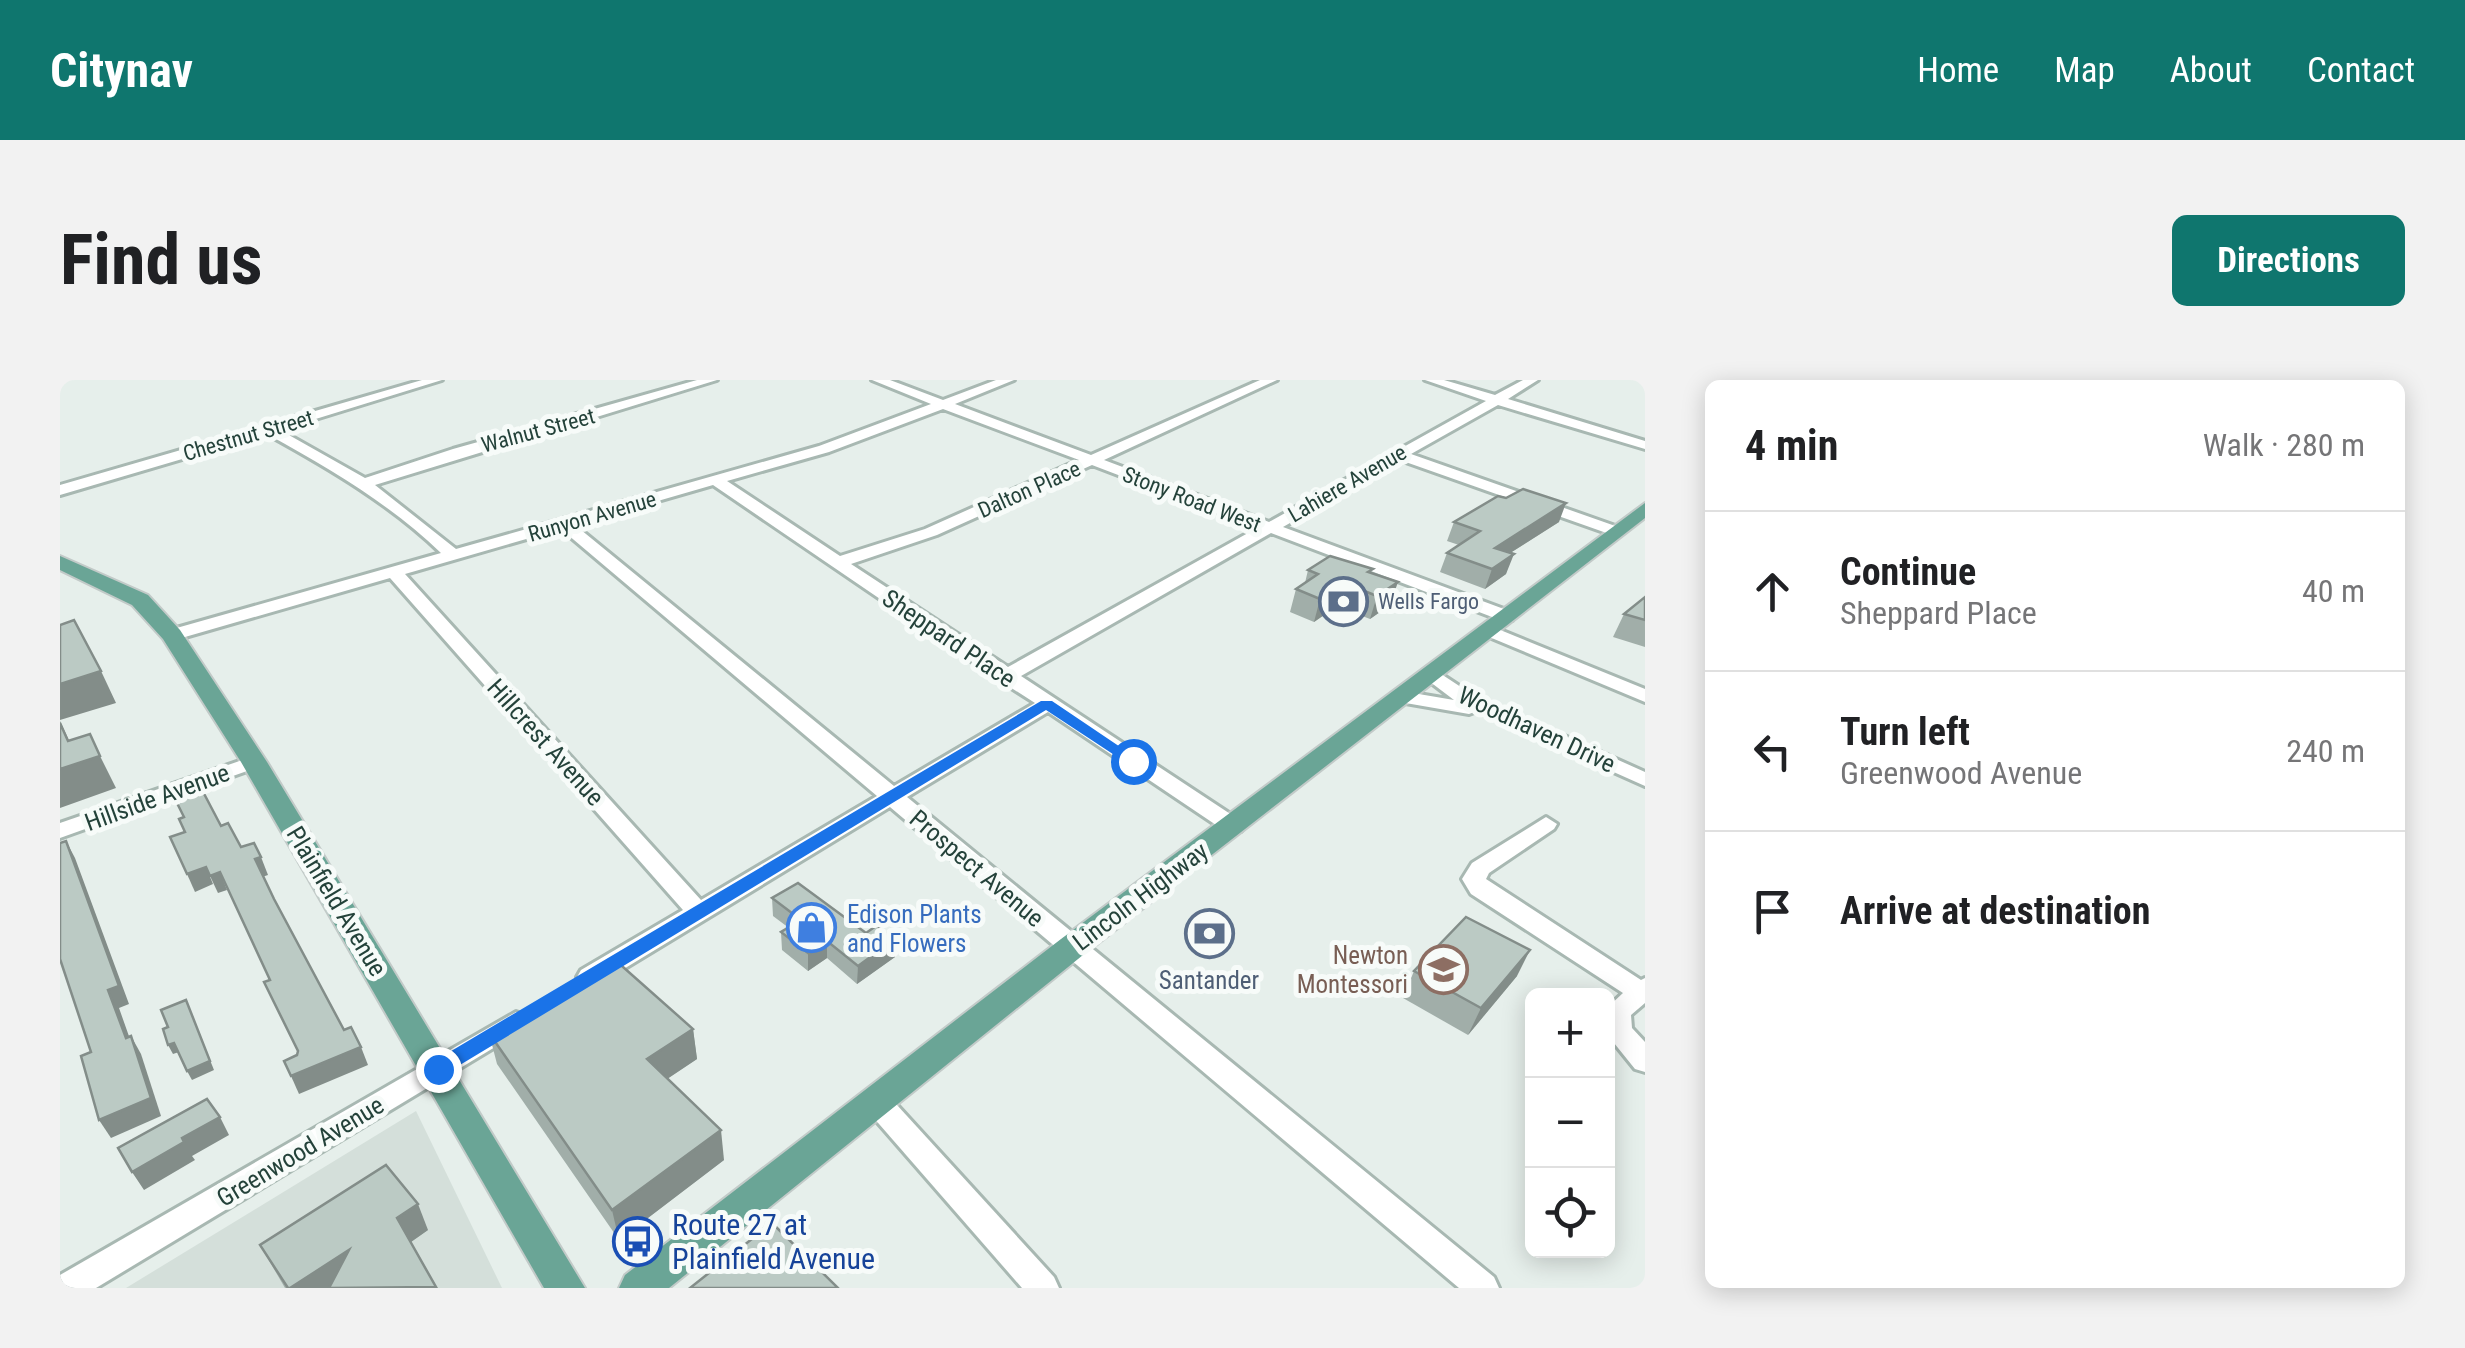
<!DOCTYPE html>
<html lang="en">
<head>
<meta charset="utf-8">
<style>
  :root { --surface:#fff; --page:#f2f2f2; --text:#202124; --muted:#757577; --line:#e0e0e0; --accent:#0f766e }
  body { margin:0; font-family:"Roboto Condensed",sans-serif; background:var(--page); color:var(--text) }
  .controls { position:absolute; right:30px; bottom:30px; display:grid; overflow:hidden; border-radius:15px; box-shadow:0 5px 25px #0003 }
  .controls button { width:90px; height:90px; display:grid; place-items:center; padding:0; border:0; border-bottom:2px solid var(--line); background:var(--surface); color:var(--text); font:50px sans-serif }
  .stop { position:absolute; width:30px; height:30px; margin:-22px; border:8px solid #1a73e8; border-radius:50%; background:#fff }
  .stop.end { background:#1a73e8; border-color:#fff; box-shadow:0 2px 10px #0008 }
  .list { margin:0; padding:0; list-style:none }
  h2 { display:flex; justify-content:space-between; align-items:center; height:130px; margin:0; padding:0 40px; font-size:42px }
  h2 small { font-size:32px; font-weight:400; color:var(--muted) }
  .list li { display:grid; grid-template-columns:65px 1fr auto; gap:30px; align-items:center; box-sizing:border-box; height:160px; padding:0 40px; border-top:2px solid var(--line) }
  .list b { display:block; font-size:38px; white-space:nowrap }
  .list p { margin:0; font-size:32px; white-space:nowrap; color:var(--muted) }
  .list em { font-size:32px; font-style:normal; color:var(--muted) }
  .icon { flex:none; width:55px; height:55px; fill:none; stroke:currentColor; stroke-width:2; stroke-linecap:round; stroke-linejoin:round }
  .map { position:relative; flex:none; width:1585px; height:908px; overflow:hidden; border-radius:15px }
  header { display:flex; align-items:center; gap:60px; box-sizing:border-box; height:140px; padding:0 50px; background:var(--accent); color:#fff }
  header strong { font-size:48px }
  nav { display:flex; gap:55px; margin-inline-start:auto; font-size:35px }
  .intro { display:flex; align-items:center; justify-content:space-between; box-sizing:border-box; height:240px; padding:0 60px }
  h1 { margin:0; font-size:70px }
  .button { padding:25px 45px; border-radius:15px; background:var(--accent); color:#fff; font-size:35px; font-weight:700 }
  main { display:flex; gap:60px; padding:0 60px }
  aside { flex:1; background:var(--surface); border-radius:15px; box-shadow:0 5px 25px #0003 }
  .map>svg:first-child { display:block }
</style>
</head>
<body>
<header>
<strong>Citynav</strong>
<nav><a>Home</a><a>Map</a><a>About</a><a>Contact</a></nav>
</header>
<div class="intro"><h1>Find us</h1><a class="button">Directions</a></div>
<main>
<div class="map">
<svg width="1585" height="908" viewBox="0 0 1585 908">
  <rect width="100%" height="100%" fill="#e6efeb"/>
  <!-- built -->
  <polygon fill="#d4dfda" points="356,731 442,908 66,908"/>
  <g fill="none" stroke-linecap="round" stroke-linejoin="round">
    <defs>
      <g id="minor">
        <path d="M362 0H382L220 50 305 98 393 69 637 0H657L315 105 396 169 759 66 871 24 812 0H830L883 20 936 0H954L895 24 1031 75 1200 0H1217L1044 80 1209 142 1426 21 1365 0H1384L1435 15 1463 0H1478L1448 19 1585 61V69L1438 25 1351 74 1561 148V154L1555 156 1340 80 1223 147 1452 232V240H1440L1211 153 961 296 1181 441 1184 446 1181 451H1165L988 332 847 417 1434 897 1439 908H1399L830 427 539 604H521L517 597 521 590 623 530 330 198 118 259 112 260 103 255 106 251 381 173C330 124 269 88 207 54L0 115V105ZM883 29 1019 80 865 149 780 176 667 101 769 72ZM1032 85 1197 148 948 287 791 184 877 155ZM653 105 939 300 975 323 834 406 515 145ZM501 149 817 416 641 520 345 194Z"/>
        <polygon points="1428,245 1585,309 1585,322 1422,254 1419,250"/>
        <polygon points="1372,288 1413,315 1585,392 1585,406 1417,331 1409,334 1334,321 1331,317 1341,311 1394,320 1365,298 1362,294"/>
        <polygon points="194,376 204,382 201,386 0,458 0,443"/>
        <polygon points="1486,437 1497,444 1494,449 1429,493 1426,499 1581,600 1585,598 1585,623 1571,635 1572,648 1585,662 1585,692 1575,689 1550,658 1548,627 1563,613 1411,514 1402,499 1412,483"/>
        <polygon points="456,632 465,635 469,642 465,649 36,908 0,908 0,895"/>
        <polygon points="816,710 826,713 994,897 999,908 962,908 806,729 802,721 806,713"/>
      </g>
      <g id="major">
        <polygon points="1585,123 1585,138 1023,575 609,908 559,908 565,895 1001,559"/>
        <polygon points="0,176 88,215 120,250 207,382 525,908 484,908 181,382 103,259 72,225 0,190"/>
      </g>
    </defs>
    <!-- minor casing -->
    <use href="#minor" stroke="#a8b8b2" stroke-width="6"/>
    <!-- major casing -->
    <use href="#major" stroke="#c2cac8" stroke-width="4"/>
    <!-- minor -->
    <use href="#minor" fill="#fff" fill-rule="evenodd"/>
    <!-- major -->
    <use href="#major" fill="#6aa596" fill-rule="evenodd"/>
  </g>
  <!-- wall -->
  <g fill="#a1aea9">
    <polygon points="1394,142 1499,142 1450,173 1446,194 1425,209 1380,192 1387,173 1399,165 1387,161"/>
    <polygon points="1248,190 1312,193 1330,225 1310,239 1277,226 1254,242 1230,232 1236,209 1245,203"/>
    <polygon points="1585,217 1585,267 1553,257 1564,234"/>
    <polygon points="712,518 806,553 835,559 835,577 797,604 767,578 748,591 722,570 721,552 729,548 713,536"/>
    <polygon points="1354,591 1457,596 1408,655 1343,618"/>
    <polygon points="633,649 637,679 607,699 664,780 559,860 437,684 429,653"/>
    <polygon points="368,850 351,862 377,908 225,908 200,865"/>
  </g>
  <!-- shaded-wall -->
  <g fill="#838d89">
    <polygon points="1506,123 1499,142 1428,187 1435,168"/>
    <polygon points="1454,174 1446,194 1425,209 1432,189"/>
    <polygon points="1338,202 1330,225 1310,239 1317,216"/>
    <polygon points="1284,203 1277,226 1254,242 1260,219"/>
    <polygon points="41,291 56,323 0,340 0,304"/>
    <polygon points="0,341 19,382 40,376 56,408 0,428"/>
    <polygon points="6,461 15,478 69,624 59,628 76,676 66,658 48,610"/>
    <polygon points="201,477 208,495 202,497 195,479"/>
    <polygon points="146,487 153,504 135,512 127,494"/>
    <polygon points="160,492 167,510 158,513 150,496"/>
    <polygon points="835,559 835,577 797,604 798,586"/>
    <polygon points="767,561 767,578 748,591 748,573"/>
    <polygon points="1470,570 1457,596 1408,655 1421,628"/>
    <polygon points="126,620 154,690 132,700 127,691"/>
    <polygon points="633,649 637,679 592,709 587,679"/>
    <polygon points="71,656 81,674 101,736 51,758 39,740"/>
    <polygon points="114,663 119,672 113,674 108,665"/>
    <polygon points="301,667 308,685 239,714 231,696"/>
    <polygon points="160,737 169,755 132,776 135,780 84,810 72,792 122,758"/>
    <polygon points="661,750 664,780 559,860 552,830"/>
    <polygon points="358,824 368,850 348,864 337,838"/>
    <polygon points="289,870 282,908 230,908"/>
  </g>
  <!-- building -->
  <g fill="#bbcac4" stroke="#838d89" stroke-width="2.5">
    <polygon points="1463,109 1506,123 1435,168 1454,174 1432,189 1387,173 1420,151 1394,142 1438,116 1446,118"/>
    <polygon points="1270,176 1313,189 1308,192 1338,202 1317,216 1284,203 1260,219 1236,209 1258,194 1248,190"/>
    <polygon points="1585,217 1585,240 1564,234"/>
    <polygon points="14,240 41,291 0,304 0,245"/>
    <polygon points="0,343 8,361 30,354 40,376 0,389"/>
    <polygon points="140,406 161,446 168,443 181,467 194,463 201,477 195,479 214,519 284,650 291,647 301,667 231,696 224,681 237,675 238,671 204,602 210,600 160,492 150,496 146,487 127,494 110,457 125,452 119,439 124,437 113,415"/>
    <polygon points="6,461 59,606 48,610 66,658 71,656 91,718 39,740 21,676 31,672 0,579 0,463"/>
    <polygon points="738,503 806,553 816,546 835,559 798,586 767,561 748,573 721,552 741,540 712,518"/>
    <polygon points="1406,537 1470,570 1421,628 1354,591"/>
    <polygon points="554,579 633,649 587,679 661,750 552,830 429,653"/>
    <polygon points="126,620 150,681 127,691 114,663 108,665 103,649 108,647 101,630"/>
    <polygon points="147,719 160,737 122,758 124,762 72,792 58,768"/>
    <polygon points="326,785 358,824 337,838 376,907 269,908 289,870 230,908 228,908 200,865"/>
    <polygon points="712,843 778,908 630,908"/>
  </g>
  <!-- route -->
  <polygon fill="#1a73e8" points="981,321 992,321 1081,381 1068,384 986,330 385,694 371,694 371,683"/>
  <!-- icons -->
  <defs>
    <symbol id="bank-ring" viewBox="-11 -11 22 22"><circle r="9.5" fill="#f7fbf9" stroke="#5c6f8a" stroke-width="1.5"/><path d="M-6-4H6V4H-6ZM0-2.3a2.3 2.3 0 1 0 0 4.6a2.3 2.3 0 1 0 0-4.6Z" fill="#5c6f8a"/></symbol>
    <symbol id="shop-ring" viewBox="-11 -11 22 22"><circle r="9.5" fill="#f7fbf9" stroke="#3f7fe0" stroke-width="1.5"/><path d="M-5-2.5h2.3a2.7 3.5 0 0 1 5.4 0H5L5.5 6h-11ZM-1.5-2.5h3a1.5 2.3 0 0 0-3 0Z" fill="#3f7fe0"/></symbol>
    <symbol id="school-ring" viewBox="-11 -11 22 22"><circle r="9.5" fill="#f7fbf9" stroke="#8d6e63" stroke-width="1.5"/><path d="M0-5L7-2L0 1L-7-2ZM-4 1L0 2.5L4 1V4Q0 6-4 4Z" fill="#8d6e63"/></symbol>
    <symbol id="bus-ring" viewBox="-11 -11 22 22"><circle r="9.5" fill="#f7fbf9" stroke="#1a4fb4" stroke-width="1.5"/><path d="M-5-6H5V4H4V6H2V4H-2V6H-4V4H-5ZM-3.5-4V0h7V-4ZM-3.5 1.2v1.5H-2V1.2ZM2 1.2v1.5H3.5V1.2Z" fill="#1a4fb4"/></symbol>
  </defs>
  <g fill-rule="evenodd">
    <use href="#bank-ring" x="1256" y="194" width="55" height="55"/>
    <use href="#shop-ring" x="724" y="520" width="55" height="55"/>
    <use href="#bank-ring" x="1122" y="526" width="55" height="55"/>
    <use href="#school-ring" x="1356" y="562" width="55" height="55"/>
    <use href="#bus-ring" x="550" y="834" width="55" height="55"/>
  </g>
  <g text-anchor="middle" stroke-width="10" stroke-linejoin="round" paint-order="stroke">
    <!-- far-street labels -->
    <g font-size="22" fill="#24423a" stroke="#f7fbf9">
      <text transform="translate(478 50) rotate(-15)" y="8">Walnut Street</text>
      <text transform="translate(188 55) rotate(-16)" y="8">Chestnut Street</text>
      <text transform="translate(1287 103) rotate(-30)" y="8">Lahiere Avenue</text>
      <text transform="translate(969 109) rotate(-24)" y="8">Dalton Place</text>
      <text transform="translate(1132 119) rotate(21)" y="8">Stony Road West</text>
      <text transform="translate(532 136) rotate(-16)" y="8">Runyon Avenue</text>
    </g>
    <!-- far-service labels -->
    <g font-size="22" fill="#4e5e75" stroke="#f7fbf9" text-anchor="start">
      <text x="1318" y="229">Wells Fargo</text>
    </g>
    <!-- street labels -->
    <g font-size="25" fill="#24423a" stroke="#f7fbf9">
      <text transform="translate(889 258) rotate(34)" y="9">Sheppard Place</text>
      <text transform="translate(1477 349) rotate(25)" y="9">Woodhaven Drive</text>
      <text transform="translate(486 362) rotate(48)" y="9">Hillcrest Avenue</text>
      <text transform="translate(97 417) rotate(-20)" y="9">Hillside Avenue</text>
      <text transform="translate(917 488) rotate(40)" y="9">Prospect Avenue</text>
      <text transform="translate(1080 516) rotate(-37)" y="9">Lincoln Highway</text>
      <text transform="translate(277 521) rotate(59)" y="9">Plainfield Avenue</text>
      <text transform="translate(240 771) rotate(-31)" y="9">Greenwood Avenue</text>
    </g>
    <!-- shop labels -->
    <g font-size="25" fill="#366cbe" stroke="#f7fbf9" text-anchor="start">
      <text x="787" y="543">Edison Plants<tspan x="787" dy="29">and Flowers</tspan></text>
    </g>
    <!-- education labels -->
    <g font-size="25" fill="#785e54" stroke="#f7fbf9" text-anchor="end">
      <text x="1348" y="584">Newton<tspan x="1348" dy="29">Montessori</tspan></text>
    </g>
    <!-- service labels -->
    <g font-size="25" fill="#4e5e75" stroke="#f7fbf9">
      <text x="1149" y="609">Santander</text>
    </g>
    <!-- near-transit labels -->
    <g font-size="30" fill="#164399" stroke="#f7fbf9" text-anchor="start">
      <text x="612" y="855">Route 27 at<tspan x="612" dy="34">Plainfield Avenue</tspan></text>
    </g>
  </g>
</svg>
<div class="controls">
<button>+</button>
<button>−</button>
<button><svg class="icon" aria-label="locate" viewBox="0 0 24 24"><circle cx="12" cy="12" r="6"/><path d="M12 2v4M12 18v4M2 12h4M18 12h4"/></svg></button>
</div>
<div class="stop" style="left:1073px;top:381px"></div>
<div class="stop end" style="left:378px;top:689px"></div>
</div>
<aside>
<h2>4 min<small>Walk · 280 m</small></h2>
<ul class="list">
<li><svg class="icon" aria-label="ahead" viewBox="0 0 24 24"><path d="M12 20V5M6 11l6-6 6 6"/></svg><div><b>Continue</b><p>Sheppard Place</p></div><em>40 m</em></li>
<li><svg class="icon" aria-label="left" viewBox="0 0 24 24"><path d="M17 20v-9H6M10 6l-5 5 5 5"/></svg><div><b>Turn left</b><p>Greenwood Avenue</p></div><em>240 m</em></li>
<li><svg class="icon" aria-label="arrive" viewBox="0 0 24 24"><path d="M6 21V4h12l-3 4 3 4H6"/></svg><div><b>Arrive at destination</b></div></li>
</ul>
</aside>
</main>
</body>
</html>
